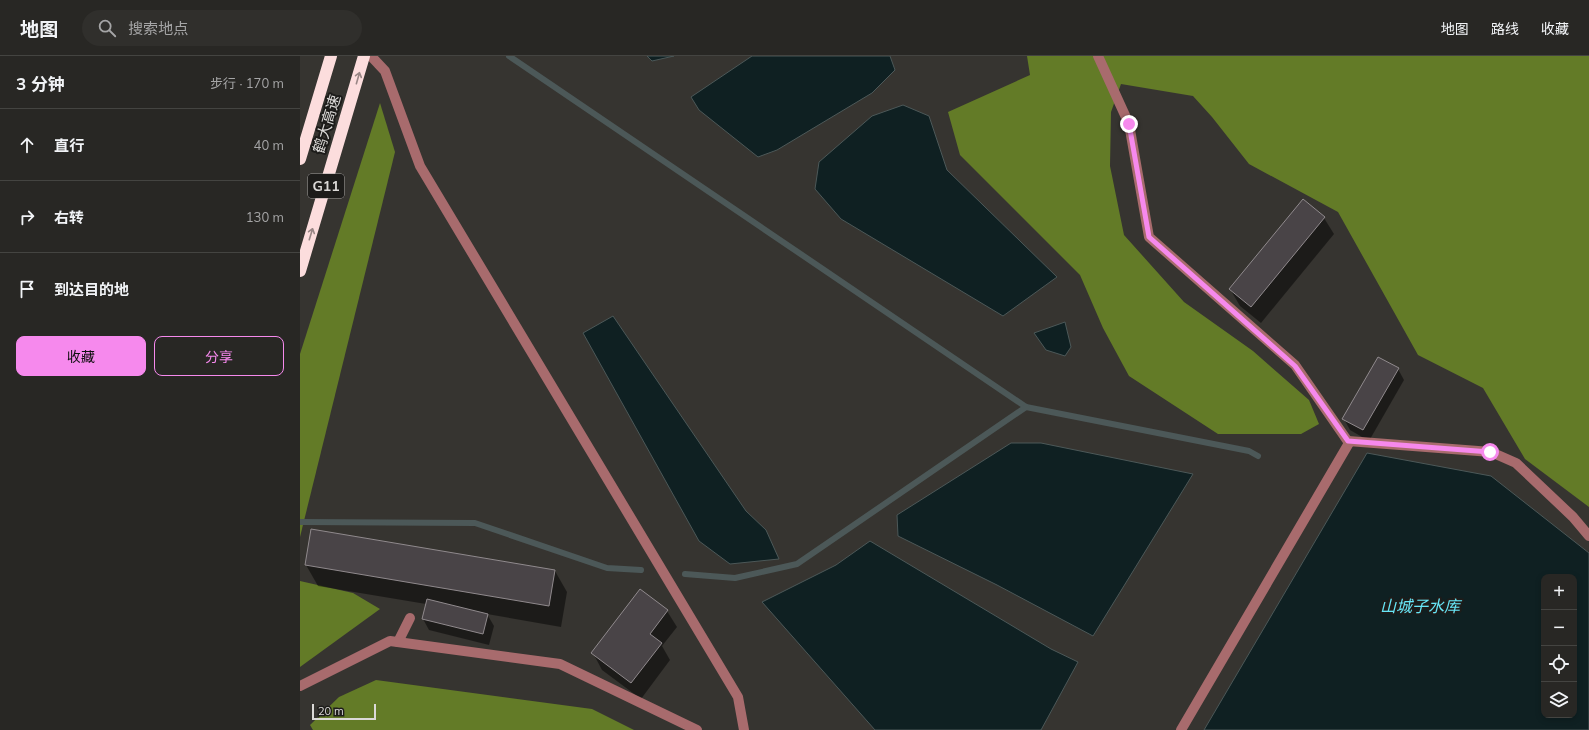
<!DOCTYPE html>
<html lang="zh">
<head>
<meta charset="utf-8">
<style>
  :root { --surface:#282724; --page:#302f2c; --text:#f1f3f6; --muted:#a5a5a6; --line:#444441; --accent:#f689ed }
  body { margin:0; font-family:Mulish,"Noto Sans SC",sans-serif; background:var(--page); color:var(--text) }
  .controls { position:absolute; right:12px; bottom:12px; display:grid; overflow:hidden; border-radius:8px; box-shadow:0 2px 6px #0003 }
  .controls button { width:36px; height:36px; display:grid; place-items:center; padding:0; border:0; border-bottom:1px solid var(--line); background:var(--surface); color:var(--text); font:20px sans-serif }
  .scale { position:absolute; left:12px; bottom:10px; width:64px; box-sizing:border-box; padding-left:4px; border:2px solid #dbd9d7; border-top:0; font-size:11px; line-height:14px; white-space:nowrap; color:#dbd9d7; -webkit-text-stroke:3px #1d1c1a; paint-order:stroke }
  .stop { position:absolute; width:12px; height:12px; margin:-9px; border:3px solid #f689ed; border-radius:50%; background:#fff }
  .stop.end { background:#f689ed; border-color:#fff; box-shadow:0 1px 4px #0008 }
  .list { margin:0; padding:0; list-style:none }
  h2 { display:flex; justify-content:space-between; align-items:center; height:52px; margin:0; padding:0 16px; font-size:17px }
  h2 small { font-size:13px; font-weight:400; color:var(--muted) }
  .list li { display:grid; grid-template-columns:26px 1fr auto; gap:12px; align-items:center; box-sizing:border-box; height:72px; padding:0 16px; border-top:1px solid var(--line) }
  .list b { display:block; font-size:15px; white-space:nowrap }
  .list em { font-size:13px; font-style:normal; color:var(--muted) }
  .actions { display:flex; gap:8px; padding:12px 16px }
  .actions a { flex:1; padding:9px 0; border:1px solid var(--accent); border-radius:8px; text-align:center; font-size:14px; color:var(--accent) }
  .actions .main { background:var(--accent); color:#111 }
  .icon { flex:none; width:22px; height:22px; fill:none; stroke:currentColor; stroke-width:2; stroke-linecap:round; stroke-linejoin:round }
  .map { position:relative; flex:none; width:1289px; height:674px; overflow:hidden }
  header { display:flex; align-items:center; gap:24px; box-sizing:border-box; height:56px; padding:0 20px; background:var(--surface); border-bottom:1px solid var(--line) }
  header strong { font-size:19px }
  nav { display:flex; gap:22px; margin-inline-start:auto; font-size:14px }
  .search { width:280px; height:36px; background:var(--page); display:flex; align-items:center; gap:10px; box-sizing:border-box; padding:0 14px; border-radius:22px; color:var(--muted); font-size:15px }
  main { display:flex }
  aside { flex:1; background:var(--surface) }
  .map>svg:first-child { display:block }
</style>
</head>
<body>
<header>
<strong>地图</strong>
<div class="search"><svg class="icon" aria-label="search" viewBox="0 0 24 24"><circle cx="10" cy="10" r="6"/><path d="M15 15l6 6"/></svg>搜索地点</div>
<nav><a>地图</a><a>路线</a><a>收藏</a></nav>
</header>
<main>
<aside>
<h2>3 分钟<small>步行 · 170 m</small></h2>
<ul class="list">
<li><svg class="icon" aria-label="ahead" viewBox="0 0 24 24"><path d="M12 20V5M6 11l6-6 6 6"/></svg><div><b>直行</b></div><em>40 m</em></li>
<li><svg class="icon" aria-label="right" viewBox="0 0 24 24"><path d="M7 20v-9h11M14 6l5 5-5 5"/></svg><div><b>右转</b></div><em>130 m</em></li>
<li><svg class="icon" aria-label="arrive" viewBox="0 0 24 24"><path d="M6 21V4h12l-3 4 3 4H6"/></svg><div><b>到达目的地</b></div></li>
</ul>
<div class="actions"><a class="main">收藏</a><a>分享</a></div>
</aside>
<div class="map">
<svg width="1289" height="674" viewBox="0 0 1289 674">
  <rect width="100%" height="100%" fill="#363430"/>
  <!-- forest -->
  <g fill="#637b27">
    <polygon points="727,0 1289,0 1289,451 1225,403 1183,332 1118,299 1038,156 949,108 912,61 893,40 821,28 811,56 810,110 824,179 884,246 953,295 1009,344 1019,368 1001,378 918,378 829,320 803,272 780,219 660,99 648,56 730,19"/>
    <polygon points="80,47 95,96 0,481 0,298"/>
    <polygon points="0,525 53,537 80,553 0,611"/>
    <polygon points="76,624 292,653 334,674 13,674 10,669 39,641"/>
  </g>
  <!-- water -->
  <g fill="#0f2022" stroke="#4c5858" fill-rule="evenodd">
    <polygon points="347,0 374,0 352,5"/>
    <polygon points="452,0 590,0 595,14 572,37 477,94 458,101 399,54 391,41"/>
    <polygon points="603,49 629,60 647,114 757,221 703,260 541,163 515,133 519,106 572,60"/>
    <polygon points="313,260 446,455 466,474 479,503 430,508 399,485 283,277"/>
    <polygon points="765,266 771,291 765,300 746,294 734,277"/>
    <polygon points="711,387 741,387 893,418 793,580 697,529 598,480 597,459"/>
    <path d="M1067 397 1191 420 1289 497V674H904ZM1244 521H1274V659H1244Z"/>
    <polygon points="570,485 751,593 778,606 741,674 575,674 462,546 536,509"/>
  </g>
  <!-- shadow -->
  <g fill="#0007">
    <polygon points="1024,162 1034,178 961,267 940,250 930,233"/>
    <polygon points="1098,313 1104,324 1069,385 1050,374 1044,363"/>
    <polygon points="6,509 255,515 267,536 261,571 187,558 194,570 189,589 129,574 123,563 126,548 18,530"/>
    <polygon points="340,534 367,555 377,571 362,590 370,604 341,643 302,614 293,597"/>
  </g>
  <g fill="none" stroke-linecap="round" stroke-linejoin="round">
    <!-- stream -->
    <g stroke="#4c5858" stroke-width="6">
      <polyline points="209,0 726,351 949,395 958,400"/>
      <polyline points="0,466 175,467 307,512 341,514"/>
      <polyline points="385,518 435,522 497,508 726,351"/>
    </g>
  </g>
  <!-- building -->
  <g fill="#494447" stroke="#908a8d">
    <polygon points="1003,143 1025,161 951,251 929,233"/>
    <polygon points="1078,301 1099,312 1063,374 1042,363"/>
    <polygon points="11,473 255,514 249,550 5,509"/>
    <polygon points="340,533 368,554 350,578 362,587 331,627 291,597"/>
    <polygon points="127,543 188,558 183,578 122,563"/>
  </g>
  <g fill="none" stroke-linecap="round" stroke-linejoin="round">
    <!-- minor -->
    <g stroke="#a86b6d" stroke-width="10">
      <polyline points="71,0 85,15 120,110 438,641 444,674"/>
      <polyline points="798,0 829,68 849,181 995,309 1049,387 881,674"/>
      <polyline points="1048,385 1191,396 1216,407 1273,461 1289,480"/>
      <polyline points="98,586 110,562"/>
      <polyline points="0,630 90,585 260,608 397,674"/>
    </g>
    <!-- highway -->
    <g stroke="#fcdddd" stroke-width="12">
      <polyline points="0,103 31,0"/>
      <polyline points="0,215 64,0"/>
    </g>
  </g>
  <!-- one-way arrows -->
  <defs><path id="oneway-shaft" d="M-6 0H5M1.5-3L5.5 0L1.5 3" fill="none" stroke-width="1.6" stroke-linecap="round" stroke-linejoin="round"/></defs>
  <g stroke="#988685">
    <use href="#oneway-shaft" transform="translate(58 22) rotate(-74)"/>
    <use href="#oneway-shaft" transform="translate(11 178) rotate(-73)"/>
  </g>
  <g fill="none" stroke-linecap="round" stroke-linejoin="round">
    <!-- route -->
    <polyline stroke="#f689ed" stroke-width="5" points="829,68 849,181 995,310 1048,385 1190,396"/>
  </g>
  <g text-anchor="middle" stroke-width="4" stroke-linejoin="round" paint-order="stroke">
    <!-- shield labels -->
    <rect fill="#1d1c1a" stroke="#a2a09e" stroke-width="1" x="8" y="118" width="36" height="24" rx="3"/>
    <g font-size="14" font-weight="bold" fill="#dbd9d7">
      <text x="26" y="135">G11</text>
    </g>
    <!-- street labels -->
    <g font-size="15" fill="#dbd9d7" stroke="#1d1c1a">
      <text transform="translate(27 68) rotate(-73)" y="5">鹤大高速</text>
    </g>
    <!-- water labels -->
    <g font-size="16" font-style="italic" fill="#67e6f7" stroke="#1d1c1a">
      <text x="1120" y="556">山城子水库</text>
    </g>
  </g>
</svg>
<div class="controls">
<button>+</button>
<button>−</button>
<button><svg class="icon" aria-label="locate" viewBox="0 0 24 24"><circle cx="12" cy="12" r="6"/><path d="M12 2v4M12 18v4M2 12h4M18 12h4"/></svg></button>
<button><svg class="icon" aria-label="layers" viewBox="0 0 24 24"><path d="M12 4l9 5-9 5-9-5zM3 14l9 5 9-5"/></svg></button>
</div>
<div class="scale">20 m</div>
<div class="stop" style="left:1190px;top:396px"></div>
<div class="stop end" style="left:829px;top:68px"></div>
</div>
</main>
</body>
</html>
